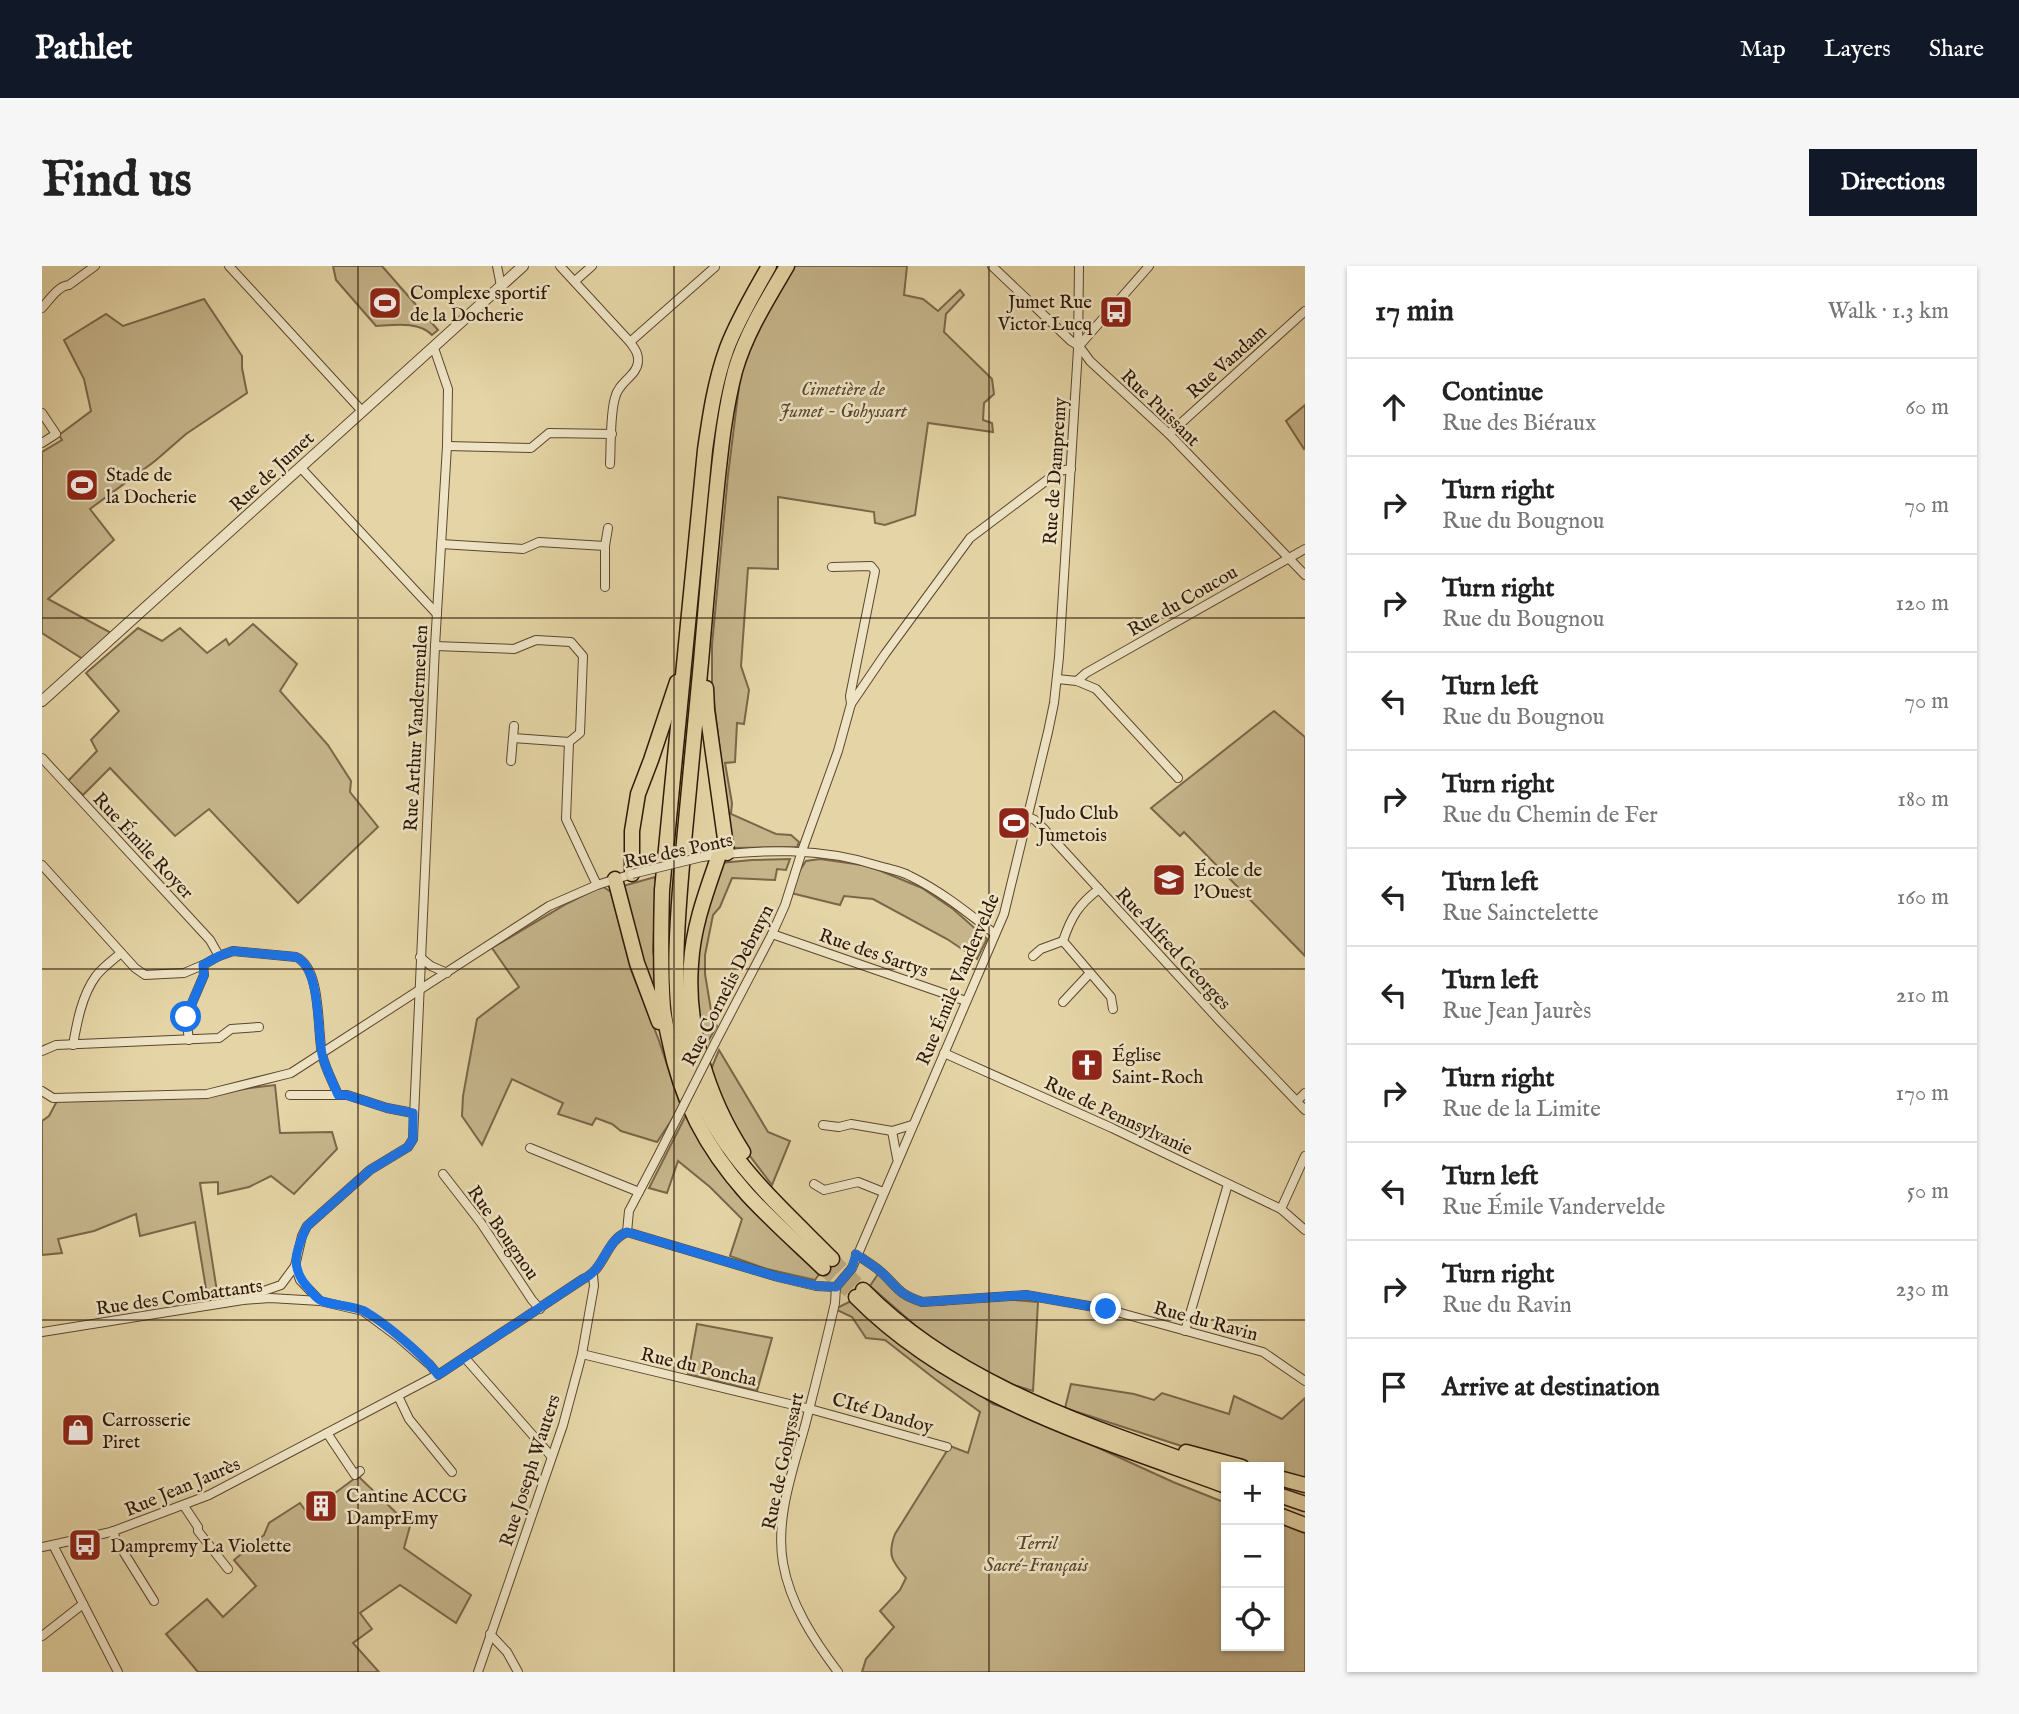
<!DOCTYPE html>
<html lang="en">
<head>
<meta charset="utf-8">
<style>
  :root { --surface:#fff; --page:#f6f6f6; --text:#222; --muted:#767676; --line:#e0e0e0; --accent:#111827 }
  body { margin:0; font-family:"IM FELL English",serif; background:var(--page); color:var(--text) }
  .controls { position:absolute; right:21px; bottom:21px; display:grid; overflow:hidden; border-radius:0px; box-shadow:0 2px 5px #0004 }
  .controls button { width:63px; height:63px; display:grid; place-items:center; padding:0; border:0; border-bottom:2px solid var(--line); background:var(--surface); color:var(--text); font:35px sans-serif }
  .stop { position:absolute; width:21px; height:21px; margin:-16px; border:5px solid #1a73e8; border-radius:50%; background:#fff }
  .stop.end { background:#1a73e8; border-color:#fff; box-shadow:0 2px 7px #0008 }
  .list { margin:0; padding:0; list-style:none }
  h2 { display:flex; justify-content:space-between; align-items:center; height:91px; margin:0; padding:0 28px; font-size:30px }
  h2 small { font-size:23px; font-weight:400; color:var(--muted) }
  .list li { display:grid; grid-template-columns:46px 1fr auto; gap:21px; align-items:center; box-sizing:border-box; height:98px; padding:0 28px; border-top:2px solid var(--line) }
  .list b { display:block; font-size:26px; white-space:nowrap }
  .list p { margin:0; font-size:23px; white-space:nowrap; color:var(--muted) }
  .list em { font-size:23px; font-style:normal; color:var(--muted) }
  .icon { flex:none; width:38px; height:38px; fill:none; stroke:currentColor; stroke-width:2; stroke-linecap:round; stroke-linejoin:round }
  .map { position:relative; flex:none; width:1263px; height:1406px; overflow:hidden; border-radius:0px }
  header { display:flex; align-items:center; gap:42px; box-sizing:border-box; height:98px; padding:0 35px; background:var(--accent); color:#fff }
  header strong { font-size:33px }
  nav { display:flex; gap:38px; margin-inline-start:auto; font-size:24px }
  .intro { display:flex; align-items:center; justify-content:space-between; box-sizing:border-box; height:168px; padding:0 42px }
  h1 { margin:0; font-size:49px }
  .button { padding:18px 32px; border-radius:0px; background:var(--accent); color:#fff; font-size:24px; font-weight:700 }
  main { display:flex; gap:42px; padding:0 42px }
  aside { flex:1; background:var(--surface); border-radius:0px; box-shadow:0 2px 5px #0004 }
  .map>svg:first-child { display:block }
</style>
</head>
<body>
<header>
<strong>Pathlet</strong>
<nav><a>Map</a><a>Layers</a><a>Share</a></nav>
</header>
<div class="intro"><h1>Find us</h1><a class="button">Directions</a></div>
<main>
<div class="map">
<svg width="1263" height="1406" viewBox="0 0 1263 1406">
  <rect width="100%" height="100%" fill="#e5d5a6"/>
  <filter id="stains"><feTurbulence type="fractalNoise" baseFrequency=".00286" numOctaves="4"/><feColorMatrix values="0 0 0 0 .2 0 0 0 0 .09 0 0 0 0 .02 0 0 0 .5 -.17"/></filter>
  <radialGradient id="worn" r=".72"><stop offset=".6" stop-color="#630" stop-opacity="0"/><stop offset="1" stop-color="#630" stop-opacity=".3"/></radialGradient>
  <!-- green -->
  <g fill="#c6b58b" stroke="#7a6648" stroke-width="2">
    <path d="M291 0H340L396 64 390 69C377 55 352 59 334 60L294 14Z"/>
    <polygon points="750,0 865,0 862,29 881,33 896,45 918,24 922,29 904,48 902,66 950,113 952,128 942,137 941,154 950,157 951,166 886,157 873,249 843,259 833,257 832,246 736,231 736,303 706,302 699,400 707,424 702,458 695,457 693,496 683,497 690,537 689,548 734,568 749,569 757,576 755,581 690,582 670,420 670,379 686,209 698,113 705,87 716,64 747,10"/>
    <polygon points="162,33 200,90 200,102 205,127 144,168 113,195 48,243 72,274 6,333 73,369 44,395 0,367 0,186 20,174 17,169 49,145 42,113 22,74 64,48 81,60"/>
    <polygon points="1263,139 1263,182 1262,183 1244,155"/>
    <polygon points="211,358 255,398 238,425 286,479 309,515 308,526 336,561 256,637 167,543 133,570 68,502 41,529 26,515 55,485 49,474 77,445 44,407 96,362 120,375 138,362 165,387 184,373 187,379"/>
    <polygon points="1232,445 1263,471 1263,690 1142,566 1138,570 1109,542"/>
    <polygon points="748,593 744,604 735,603 733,614 690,612 678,641 671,649 663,689 663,708 671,756 675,760 661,784 651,709 660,651 678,597 710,594"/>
    <polygon points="778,593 827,600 880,622 911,643 945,673 935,693 905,673 831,633 802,630 798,639 749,627 758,604 764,595"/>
    <polygon points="613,611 614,618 611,686 614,696 612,744 581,620"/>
    <polygon points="560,620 569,626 589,704 616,772 639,840 615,876 579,865 570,858 554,852 550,859 516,848 521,837 470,813 440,879 420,850 421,830 435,753 477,721 450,682 526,637"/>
    <polygon points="677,784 726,866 748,875 730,919 701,881 668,806"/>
    <polygon points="233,819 238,867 290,866 295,883 252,928 229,910 207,921 176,928 176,916 158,917 176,1032 166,1035 153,956 98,970 94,948 52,965 16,973 20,987 0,989 0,855 7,850 15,835 168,827"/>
    <polygon points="644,849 694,927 778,1007 773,1014 725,1003 688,990 700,953 668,921 636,895 625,927 607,922"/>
    <polygon points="838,1005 872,1032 900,1039 948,1032 996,1036 991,1125 956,1114 883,1068 828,1020"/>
    <path d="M815 1032 855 1068 951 1138 980 1147 1131 1216 1184 1237V1380H1237V1257L1263 1267V1406H820L824 1393 852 1361 838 1345 858 1324 864 1312C850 1295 845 1289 853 1268L908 1180 926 1187 938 1146 893 1113 843 1074 824 1072 810 1051 793 1043Z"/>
    <polygon points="655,1058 730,1072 715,1125 646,1108"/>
    <polygon points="1029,1118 1092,1128 1112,1134 1120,1127 1187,1148 1192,1130 1240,1153 1263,1132 1263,1212 1237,1206 1237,1201 1218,1201 1167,1189 1023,1142"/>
    <polygon points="316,1210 368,1260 362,1282 429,1329 414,1357 358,1319 318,1347 330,1363 311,1377 337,1406 156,1406 124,1368 165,1333 181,1351 214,1320 192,1294 222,1269 227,1257 258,1237 271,1255 294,1238 289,1230"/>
  </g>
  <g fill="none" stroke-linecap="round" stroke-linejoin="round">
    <!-- trunk-tunnel -->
    <g stroke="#c0af86" stroke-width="14" stroke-dasharray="14 7" stroke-linecap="butt">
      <polyline points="790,993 821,1024"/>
      <polyline points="781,1002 814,1031"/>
    </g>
    <defs>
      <g id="minor">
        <polyline points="187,0 320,145"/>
        <polyline points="455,0 459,20"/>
        <polyline points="518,0 588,76 673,1 672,0"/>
        <polyline points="950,0 1029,75 1037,80 1048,95 1127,168 1263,309"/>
        <polyline points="533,15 550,0"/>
        <path d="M0 42C8 33 16 20 27 19L53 0"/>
        <polyline points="1037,80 1107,0"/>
        <polyline points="0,147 14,168 0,177"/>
        <polyline points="1127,168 1263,45"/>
        <polyline points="405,180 489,182 507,167 570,168"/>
        <path d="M568 198C569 180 568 148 573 132 576 116 595 110 596 96 597 87 592 82 588 76"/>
        <polyline points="259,202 395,348"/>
        <polyline points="399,278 481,283 497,276 563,280"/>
        <polyline points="790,301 829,300 833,305 808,430 809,438"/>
        <polyline points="563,321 563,280 566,262"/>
        <polyline points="393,380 472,383 494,374 529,376 541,390 538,467 527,476 471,472"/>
        <polyline points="1015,413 1035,415 1054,423 1136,512"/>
        <polyline points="1035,415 1044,407 1263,283"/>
        <polyline points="527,476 524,553 555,619"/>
        <polyline points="0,492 168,674 177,690"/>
        <polyline points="469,495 472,460"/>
        <polyline points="986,551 993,554 1000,561 1176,753 1263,844"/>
        <path d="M660 591C720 583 779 581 837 600 847 603 859 605 868 610 899 625 926 647 953 668"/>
        <path d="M0 599 93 702 103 709 142 707 161 699 177 690 191 685 254 691C280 702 275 765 280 788 283 802 291 816 296 829H305L345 842 371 847"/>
        <path d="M1057 623C1037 638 1029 651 1021 675L1069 731 1071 743"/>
        <polyline points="730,668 924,735"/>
        <polyline points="991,690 999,683 1021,675"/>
        <polyline points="378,691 389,700 405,707"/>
        <polyline points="1021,736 1048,707"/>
        <polyline points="147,774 144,751 162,709 161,699"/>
        <polyline points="673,777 730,668 743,639 760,585 796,485 809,438 843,388 928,272 1017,205 1029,203"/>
        <path d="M31 779C35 756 40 729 54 710 61 701 71 694 79 687"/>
        <polyline points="0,785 14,779 177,772 189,763 217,761"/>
        <polyline points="902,787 1070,862 1239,943 1263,964"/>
        <polyline points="0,825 11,832 165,828 249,807 507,640 555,619 590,608"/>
        <polyline points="248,829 296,829"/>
        <polyline points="1255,835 1263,827"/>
        <polyline points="781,859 797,861 809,858 850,865 870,859"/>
        <polyline points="850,865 855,892"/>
        <polyline points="488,882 597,926"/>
        <polyline points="401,908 439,957 490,1034 498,1043"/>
        <polyline points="772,918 782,924 816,916 841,926"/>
        <polyline points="1239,943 1263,890"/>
        <path d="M585 966 736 1011 774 1020 794 1021 793 1037C784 1077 774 1116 764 1156 752 1201 733 1251 741 1297 748 1338 772 1374 796 1406"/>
        <polyline points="585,966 587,945 618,886"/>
        <path d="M814 988C822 994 831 999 838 1005 856 1021 854 1027 880 1036L984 1029 1064 1043 1221 1086 1263 1115"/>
        <polyline points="253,1000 258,1014 278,1035 321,1045 356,1071 388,1099 396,1109"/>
        <polyline points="810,1002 962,648 1006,466 1012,437 1017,391 1036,83 1037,0"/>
        <polyline points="201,1034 216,1027 239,1019 253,1000 260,970 265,960 328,904 366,881 371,873 393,380 405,180 406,123 392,82"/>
        <polyline points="1143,1065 1186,918"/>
        <polyline points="0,1066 201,1034 228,1032 278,1035"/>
        <polyline points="540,1088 768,1143 905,1181"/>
        <polyline points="423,1092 509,1190"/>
        <polyline points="356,1130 367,1153 410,1206"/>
        <polyline points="285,1167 313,1209 318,1205"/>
        <polyline points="142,1240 156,1261 156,1265 186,1303"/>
        <polyline points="71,1265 74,1274 112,1335"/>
        <polyline points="11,1279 76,1406"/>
        <path d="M0 1281 69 1266 167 1229 399 1107 541 1013C563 1004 563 975 585 966"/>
        <polyline points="448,1368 465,1386 476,1406"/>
        <polyline points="0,1370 41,1338"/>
        <polyline points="436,1406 521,1159 540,1088 552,1020 551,1009"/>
      </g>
      <polyline id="tertiary" points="0,435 481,0"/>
      <g id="trunk">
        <path d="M727 0C712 27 696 53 685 82 673 115 668 149 663 184L620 624C619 663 618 703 621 742 622 752 625 763 627 773 639 834 663 881 705 928 729 954 756 978 781 1002"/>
        <path d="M745 0C725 34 704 67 693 105 683 143 679 182 675 220 669 279 664 337 659 396 653 456 648 516 642 576 636 648 627 722 645 793 666 879 731 933 790 993"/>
        <polyline points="664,422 665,444 685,587"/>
        <path d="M677 589C665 624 651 660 649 698 644 762 666 832 701 886"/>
        <polyline points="590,608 590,565 596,528 609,494 635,416"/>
        <polyline points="573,613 595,697 617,756"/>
        <path d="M821 1024C918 1123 1058 1163 1184 1209"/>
        <path d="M814 1031C914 1132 1054 1172 1184 1220"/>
        <polyline points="1144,1186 1200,1201"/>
        <polyline points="1237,1212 1263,1219"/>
        <polyline points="1237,1229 1263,1238"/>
        <polyline points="1237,1249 1263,1259"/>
      </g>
    </defs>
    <!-- minor casing -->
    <use href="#minor" stroke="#5c462e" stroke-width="10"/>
    <!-- tertiary casing -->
    <use href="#tertiary" stroke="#5c462e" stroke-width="12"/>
    <!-- trunk casing -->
    <use href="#trunk" stroke="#2e1706" stroke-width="17"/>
    <!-- minor -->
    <use href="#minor" stroke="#eee4c5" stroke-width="8"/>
    <!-- tertiary -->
    <use href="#tertiary" stroke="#eee4c5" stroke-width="10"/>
    <!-- trunk -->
    <use href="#trunk" stroke="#e5d5a6" stroke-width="14"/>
    <defs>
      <g id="minor-bridge">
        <polyline points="590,608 660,591"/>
        <polyline points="618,886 673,777"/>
        <polyline points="794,1021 810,1002"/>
      </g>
    </defs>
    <!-- minor-bridge casing -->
    <use href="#minor-bridge" stroke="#5c462e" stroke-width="10" stroke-linecap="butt"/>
    <!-- minor-bridge -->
    <use href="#minor-bridge" stroke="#eee4c5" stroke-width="8"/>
  </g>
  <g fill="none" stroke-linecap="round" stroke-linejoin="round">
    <!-- route -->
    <path stroke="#1a73e8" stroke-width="9" d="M144 751 162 709 161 699 177 690 191 685 254 691C279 702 275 765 280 788 283 802 291 816 296 829H304L345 842 371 847V873L366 881 328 904 265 960C253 986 247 1002 268 1024 271 1028 275 1033 280 1035 293 1040 309 1039 322 1045 342 1056 383 1090 396 1109L541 1013C562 1004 563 975 585 966L736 1011 776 1020 794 1021 810 1002 814 988C822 994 831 999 838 1005 856 1021 854 1027 880 1036L984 1029 1064 1043"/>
  </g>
  <!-- grid -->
  <path fill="none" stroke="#2e1706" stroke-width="2" stroke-opacity="0.55" d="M316 0V1406M632 0V1406M947 0V1406M0 352H1263M0 703H1263M0 1054H1263"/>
  <!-- icons -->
  <defs>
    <symbol id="stadium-square" viewBox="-11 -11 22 22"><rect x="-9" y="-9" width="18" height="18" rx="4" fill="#8f2418" stroke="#eee4c5"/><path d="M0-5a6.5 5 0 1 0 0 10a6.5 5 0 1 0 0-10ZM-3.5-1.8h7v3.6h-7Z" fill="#fff"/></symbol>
    <symbol id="bus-square" viewBox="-11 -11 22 22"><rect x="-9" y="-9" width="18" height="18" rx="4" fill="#8f2418" stroke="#eee4c5"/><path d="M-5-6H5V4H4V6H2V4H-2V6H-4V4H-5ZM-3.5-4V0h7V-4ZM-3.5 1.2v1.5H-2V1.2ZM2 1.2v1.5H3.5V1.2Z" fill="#fff"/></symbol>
    <symbol id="school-square" viewBox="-11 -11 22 22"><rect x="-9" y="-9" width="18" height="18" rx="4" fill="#8f2418" stroke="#eee4c5"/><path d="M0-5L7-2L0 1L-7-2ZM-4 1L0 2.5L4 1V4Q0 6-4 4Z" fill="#fff"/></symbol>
    <symbol id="church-square" viewBox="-11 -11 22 22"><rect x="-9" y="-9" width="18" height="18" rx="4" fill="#8f2418" stroke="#eee4c5"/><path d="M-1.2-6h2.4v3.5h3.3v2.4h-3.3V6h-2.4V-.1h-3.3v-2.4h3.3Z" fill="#fff"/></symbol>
    <symbol id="shop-square" viewBox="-11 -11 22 22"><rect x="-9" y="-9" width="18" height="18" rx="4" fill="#8f2418" stroke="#eee4c5"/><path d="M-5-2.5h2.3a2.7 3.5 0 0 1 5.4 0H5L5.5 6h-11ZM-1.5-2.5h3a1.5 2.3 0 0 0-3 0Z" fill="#fff"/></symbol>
    <symbol id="building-square" viewBox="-11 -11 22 22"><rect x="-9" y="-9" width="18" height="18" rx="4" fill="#8f2418" stroke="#eee4c5"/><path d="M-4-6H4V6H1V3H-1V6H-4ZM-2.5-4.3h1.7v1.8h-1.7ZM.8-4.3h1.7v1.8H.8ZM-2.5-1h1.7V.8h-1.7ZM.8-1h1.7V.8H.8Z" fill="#fff"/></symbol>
  </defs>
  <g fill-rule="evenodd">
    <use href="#stadium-square" x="324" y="18" width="38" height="38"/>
    <use href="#bus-square" x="1055" y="27" width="38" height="38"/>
    <use href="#stadium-square" x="21" y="200" width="38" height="38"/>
    <use href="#stadium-square" x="953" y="538" width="38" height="38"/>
    <use href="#school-square" x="1108" y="595" width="38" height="38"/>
    <use href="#church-square" x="1026" y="780" width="38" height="38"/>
    <use href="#shop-square" x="17" y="1145" width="38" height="38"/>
    <use href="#building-square" x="260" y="1221" width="38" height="38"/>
    <use href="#bus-square" x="24" y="1260" width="38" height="38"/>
  </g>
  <g text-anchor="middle" stroke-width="5" stroke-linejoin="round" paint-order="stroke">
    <!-- poi labels -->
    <g font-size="19" fill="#2e1706" stroke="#eee4c5" text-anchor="start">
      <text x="368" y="33">Complexe sportif<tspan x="368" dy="22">de la Docherie</tspan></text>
      <text x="1050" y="42" text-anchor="end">Jumet Rue<tspan x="1050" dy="22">Victor Lucq</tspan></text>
      <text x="64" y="215">Stade de<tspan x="64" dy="22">la Docherie</tspan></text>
      <text x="996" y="553">Judo Club<tspan x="996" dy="22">Jumetois</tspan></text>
      <text x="1152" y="610">École de<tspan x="1152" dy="22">l'Ouest</tspan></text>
      <text x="1070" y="795">Église<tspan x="1070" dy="22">Saint-Roch</tspan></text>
      <text x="60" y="1160">Carrosserie<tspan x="60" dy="22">Piret</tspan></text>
      <text x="304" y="1236">Cantine ACCG<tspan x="304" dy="22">DamprEmy</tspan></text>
      <text x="68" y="1286">Dampremy La Violette</text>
    </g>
    <!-- street labels -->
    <g font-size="19" fill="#2e1706" stroke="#eee4c5">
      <text transform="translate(1184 95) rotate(-42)" y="7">Rue Vandam</text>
      <text transform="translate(1119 141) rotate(44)" y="7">Rue Puissant</text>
      <text transform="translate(229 205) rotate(-43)" y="7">Rue de Jumet</text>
      <text transform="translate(1012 205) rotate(-86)" y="7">Rue de Dampremy</text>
      <text transform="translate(1140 334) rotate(-30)" y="7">Rue du Coucou</text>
      <text transform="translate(373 462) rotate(-87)" y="7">Rue Arthur Vandermeulen</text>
      <text transform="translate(102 579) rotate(47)" y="7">Rue Émile Royer</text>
      <text transform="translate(636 584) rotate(-12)" y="7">Rue des Ponts</text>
      <text transform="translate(1132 682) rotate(47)" y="7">Rue Alfred Georges</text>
      <text transform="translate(832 686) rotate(19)" y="7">Rue des Sartys</text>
      <text transform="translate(915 713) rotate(-67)" y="7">Rue Émile Vandervelde</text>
      <text transform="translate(685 719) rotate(-63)" y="7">Rue Cornelis Debruyn</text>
      <text transform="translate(1077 849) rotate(25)" y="7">Rue de Pennsylvanie</text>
      <text transform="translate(462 966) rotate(55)" y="7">Rue Bougnou</text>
      <text transform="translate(137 1030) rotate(-8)" y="7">Rue des Combattants</text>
      <text transform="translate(1164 1054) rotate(15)" y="7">Rue du Ravin</text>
      <text transform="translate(657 1100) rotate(13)" y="7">Rue du Poncha</text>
      <text transform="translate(841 1146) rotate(16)" y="7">CIté Dandoy</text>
      <text transform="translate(740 1195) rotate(-78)" y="7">Rue de Gohyssart</text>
      <text transform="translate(487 1204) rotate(-72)" y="7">Rue Joseph Wauters</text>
      <text transform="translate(140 1220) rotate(-23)" y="7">Rue Jean Jaurès</text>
    </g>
    <!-- park labels -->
    <g font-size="19" font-style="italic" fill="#5c462e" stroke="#eee4c5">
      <text x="801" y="129">Cimetière de<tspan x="801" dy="22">Jumet - Gohyssart</tspan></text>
      <text x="994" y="1283">Terril<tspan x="994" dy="22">Sacré-Français</tspan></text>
    </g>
  </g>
  <rect width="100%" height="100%" filter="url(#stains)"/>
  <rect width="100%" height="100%" fill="url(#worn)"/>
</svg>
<div class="controls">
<button>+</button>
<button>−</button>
<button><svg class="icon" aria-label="locate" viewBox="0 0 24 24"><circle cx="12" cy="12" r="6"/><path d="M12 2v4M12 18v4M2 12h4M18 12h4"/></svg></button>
</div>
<div class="stop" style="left:144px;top:751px"></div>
<div class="stop end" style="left:1064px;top:1043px"></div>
</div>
<aside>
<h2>17 min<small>Walk · 1.3 km</small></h2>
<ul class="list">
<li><svg class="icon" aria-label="ahead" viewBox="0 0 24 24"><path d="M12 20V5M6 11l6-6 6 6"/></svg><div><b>Continue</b><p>Rue des Biéraux</p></div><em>60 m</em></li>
<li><svg class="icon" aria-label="right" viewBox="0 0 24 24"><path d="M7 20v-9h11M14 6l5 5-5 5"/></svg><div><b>Turn right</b><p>Rue du Bougnou</p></div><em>70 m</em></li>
<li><svg class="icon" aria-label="right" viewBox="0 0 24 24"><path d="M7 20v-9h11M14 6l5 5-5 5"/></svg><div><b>Turn right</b><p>Rue du Bougnou</p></div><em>120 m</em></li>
<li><svg class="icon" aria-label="left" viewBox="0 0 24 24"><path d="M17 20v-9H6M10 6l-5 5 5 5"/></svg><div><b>Turn left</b><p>Rue du Bougnou</p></div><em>70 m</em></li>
<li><svg class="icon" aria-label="right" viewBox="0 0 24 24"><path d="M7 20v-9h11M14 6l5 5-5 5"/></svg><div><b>Turn right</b><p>Rue du Chemin de Fer</p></div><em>180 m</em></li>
<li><svg class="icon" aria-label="left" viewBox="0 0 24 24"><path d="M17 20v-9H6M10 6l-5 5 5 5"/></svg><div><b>Turn left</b><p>Rue Sainctelette</p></div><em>160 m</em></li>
<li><svg class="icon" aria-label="left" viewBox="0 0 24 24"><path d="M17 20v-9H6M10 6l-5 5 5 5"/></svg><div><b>Turn left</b><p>Rue Jean Jaurès</p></div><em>210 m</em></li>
<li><svg class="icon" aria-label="right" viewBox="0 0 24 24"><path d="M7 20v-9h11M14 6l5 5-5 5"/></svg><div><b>Turn right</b><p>Rue de la Limite</p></div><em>170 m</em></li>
<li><svg class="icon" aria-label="left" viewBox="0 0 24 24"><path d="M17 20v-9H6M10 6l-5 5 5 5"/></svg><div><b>Turn left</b><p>Rue Émile Vandervelde</p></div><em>50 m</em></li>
<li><svg class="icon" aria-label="right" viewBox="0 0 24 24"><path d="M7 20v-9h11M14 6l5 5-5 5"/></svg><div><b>Turn right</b><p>Rue du Ravin</p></div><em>230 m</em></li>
<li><svg class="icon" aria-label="arrive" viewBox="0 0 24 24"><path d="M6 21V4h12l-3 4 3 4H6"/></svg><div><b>Arrive at destination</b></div></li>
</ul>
</aside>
</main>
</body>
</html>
